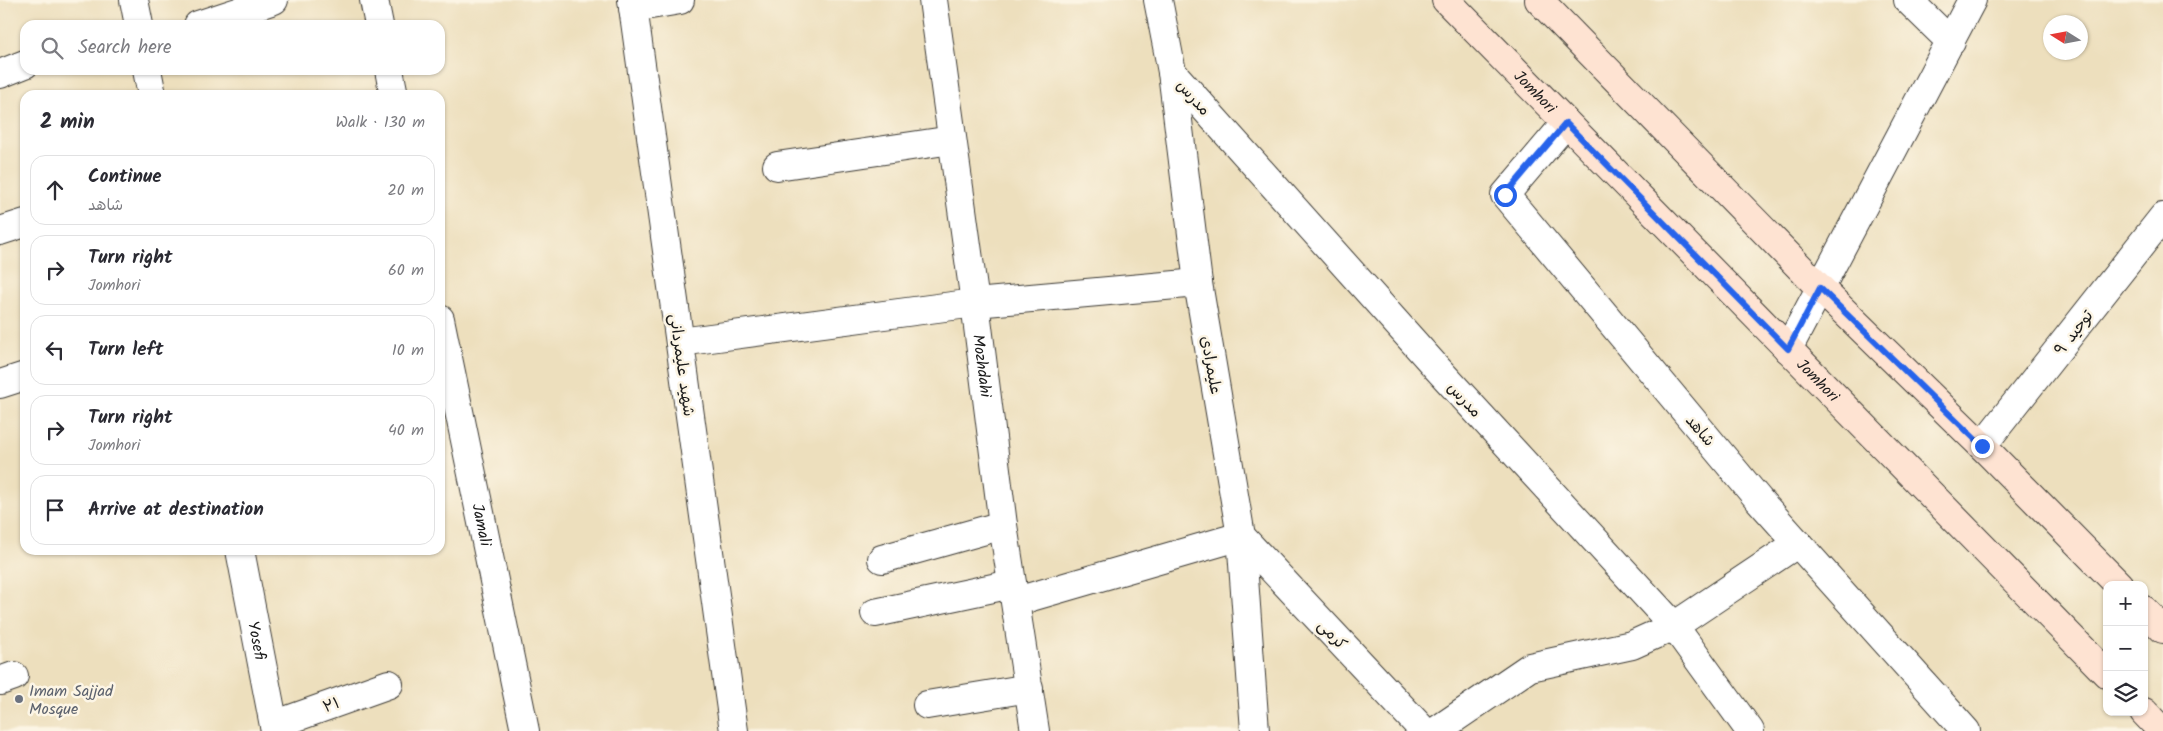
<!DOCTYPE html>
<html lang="en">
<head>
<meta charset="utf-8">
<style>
  :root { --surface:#fff; --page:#f2f2f3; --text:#2b2b33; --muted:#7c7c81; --line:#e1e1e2 }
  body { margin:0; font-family:Kalam,"Playpen Sans Arabic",sans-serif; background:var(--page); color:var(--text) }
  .controls { position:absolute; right:15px; bottom:15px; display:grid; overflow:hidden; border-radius:10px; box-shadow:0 1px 4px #0004 }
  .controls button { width:45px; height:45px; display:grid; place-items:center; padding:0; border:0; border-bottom:1px solid var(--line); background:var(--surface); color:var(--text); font:25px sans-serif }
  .compass { position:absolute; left:2043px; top:15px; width:45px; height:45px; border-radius:50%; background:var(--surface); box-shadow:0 1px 4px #0004; rotate:281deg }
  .stop { position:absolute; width:15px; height:15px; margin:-11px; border:4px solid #2563eb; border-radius:50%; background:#fff }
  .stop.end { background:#2563eb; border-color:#fff; box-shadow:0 1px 5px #0008 }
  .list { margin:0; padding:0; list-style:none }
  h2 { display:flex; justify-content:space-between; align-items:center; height:65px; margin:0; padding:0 20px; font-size:21px }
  h2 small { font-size:16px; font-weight:400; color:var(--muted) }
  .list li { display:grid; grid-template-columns:32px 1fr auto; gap:15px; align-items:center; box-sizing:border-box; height:70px; margin:0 10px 10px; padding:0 10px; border:1px solid var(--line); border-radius:15px }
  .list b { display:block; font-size:19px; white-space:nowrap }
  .list p { margin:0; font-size:16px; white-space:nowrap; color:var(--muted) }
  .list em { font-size:16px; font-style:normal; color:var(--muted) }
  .icon { flex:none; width:28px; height:28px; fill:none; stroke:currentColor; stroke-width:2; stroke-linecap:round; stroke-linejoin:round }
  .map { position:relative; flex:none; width:2163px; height:731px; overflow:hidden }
  .search { position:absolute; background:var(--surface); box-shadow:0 1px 4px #0004; left:20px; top:20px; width:425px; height:55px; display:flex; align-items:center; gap:12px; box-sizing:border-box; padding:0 18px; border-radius:15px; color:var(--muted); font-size:19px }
  .panel { position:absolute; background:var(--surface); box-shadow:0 1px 4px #0004; left:20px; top:90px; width:425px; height:465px; border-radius:15px }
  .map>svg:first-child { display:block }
</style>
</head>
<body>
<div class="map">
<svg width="2163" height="731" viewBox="0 0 2163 731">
  <rect width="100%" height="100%" fill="#fcf5e5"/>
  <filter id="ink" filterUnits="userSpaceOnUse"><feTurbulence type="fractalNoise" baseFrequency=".02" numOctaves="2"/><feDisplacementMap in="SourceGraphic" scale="10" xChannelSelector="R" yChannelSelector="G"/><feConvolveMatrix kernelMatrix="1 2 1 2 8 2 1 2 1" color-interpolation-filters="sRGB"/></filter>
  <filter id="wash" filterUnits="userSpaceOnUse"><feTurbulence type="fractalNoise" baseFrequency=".0096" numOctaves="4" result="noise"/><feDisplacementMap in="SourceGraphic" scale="20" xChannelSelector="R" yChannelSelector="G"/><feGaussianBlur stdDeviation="1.12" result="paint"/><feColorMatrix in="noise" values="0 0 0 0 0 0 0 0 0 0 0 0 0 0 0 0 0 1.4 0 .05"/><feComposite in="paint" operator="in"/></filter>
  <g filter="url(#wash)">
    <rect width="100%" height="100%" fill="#eddfbd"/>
  </g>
  <g filter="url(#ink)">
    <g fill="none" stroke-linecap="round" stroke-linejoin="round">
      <defs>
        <g id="minor">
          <polyline points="134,0 139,25"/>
          <polyline points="374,0 379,25"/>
          <polyline points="632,0 734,731"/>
          <path id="s1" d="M933 0 975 303 1003 525 1035 731"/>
          <polyline points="1908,0 1951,42"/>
          <polyline points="633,8 680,0"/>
          <polyline points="198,25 274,0"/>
          <polyline points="147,70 152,95"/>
          <polyline points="389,70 394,95"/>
          <polyline points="1172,72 1436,367 1674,626 1750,731"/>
          <polyline points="0,74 25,64"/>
          <polyline points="1566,123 1505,195 1759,500 1966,731"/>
          <polyline points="777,166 952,140"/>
          <polyline points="0,231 25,223"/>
          <path id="s2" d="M440 319 525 731"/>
          <polyline points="680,342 975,303 1198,283"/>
          <polyline points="0,384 25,376"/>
          <polyline points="1982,446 2163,217"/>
          <path id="s3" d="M240 550 275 731"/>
          <polyline points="882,559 1003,525"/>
          <polyline points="1017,601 1241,536 1424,731"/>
          <polyline points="875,613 1012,584"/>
          <polyline points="0,681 14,676"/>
          <polyline points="927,705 1029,688"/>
          <polyline points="274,725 389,684"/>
          <polyline points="1436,731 1530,667 1632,645 1674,626 1798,543"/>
        </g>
        <g id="tertiary">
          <polyline points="1158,0 1172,72 1198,283 1241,536 1255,731"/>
          <polyline points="1788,349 1972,0"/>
        </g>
        <g id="secondary">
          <path id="s4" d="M1446 0 2107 674"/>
          <polyline points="1539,0 1820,288 1982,446 2119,585"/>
          <polyline points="2144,610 2163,629"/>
          <polyline points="2144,712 2162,731"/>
        </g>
      </defs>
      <!-- minor casing -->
      <use href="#minor" stroke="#3b3934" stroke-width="30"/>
      <!-- tertiary casing -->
      <use href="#tertiary" stroke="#3b3934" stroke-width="30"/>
      <!-- secondary casing -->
      <use href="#secondary" stroke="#3b3934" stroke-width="30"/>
      <!-- minor -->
      <use href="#minor" stroke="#fff" stroke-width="28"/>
      <!-- tertiary -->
      <use href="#tertiary" stroke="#fff" stroke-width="28"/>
      <!-- secondary -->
      <use href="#secondary" stroke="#fee3d2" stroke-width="28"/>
    </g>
  </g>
  <g fill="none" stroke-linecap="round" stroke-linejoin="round" filter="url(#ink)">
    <!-- route -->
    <polyline stroke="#2563eb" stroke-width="6" points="1505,195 1566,123 1788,349 1820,288 1982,446"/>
  </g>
  <!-- markers -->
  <circle fill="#6b7280" stroke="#fcf5e5" stroke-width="2" cx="19" cy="699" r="5"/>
  <g text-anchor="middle" stroke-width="5" stroke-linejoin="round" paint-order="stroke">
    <!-- street labels -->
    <g font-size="16" fill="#1c1c1c" stroke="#fcf5e5">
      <text dy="6" stroke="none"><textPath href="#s4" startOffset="128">Jomhori</textPath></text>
      <text transform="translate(1194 97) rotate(48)" y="6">مدرس</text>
      <text transform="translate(2073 332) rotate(-52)" y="6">توحید ۹</text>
      <text transform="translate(683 365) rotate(82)" y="6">شهید علیمردانی</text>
      <text transform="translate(1212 365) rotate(80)" y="6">علیمرادی</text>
      <text dy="6" stroke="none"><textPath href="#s1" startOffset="369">Mozhdahi</textPath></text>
      <text dy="6" stroke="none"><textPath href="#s4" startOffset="532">Jomhori</textPath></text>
      <text transform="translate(1465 399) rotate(47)" y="6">مدرس</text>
      <text transform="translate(1701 430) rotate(50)" y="6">شاهد</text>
      <text dy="6" stroke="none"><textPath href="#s2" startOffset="210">Jamali</textPath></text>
      <text transform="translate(1333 634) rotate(47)" y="6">کرمی</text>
      <text dy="6" stroke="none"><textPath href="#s3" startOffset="92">Yosefi</textPath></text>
      <text transform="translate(331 704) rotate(-19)" y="6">۲۱</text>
    </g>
    <!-- worship labels -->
    <g font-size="16" fill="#5b616d" stroke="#fcf5e5" text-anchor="start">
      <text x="29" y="696">Imam Sajjad<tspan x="29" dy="18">Mosque</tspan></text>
    </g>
  </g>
</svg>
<div class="controls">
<button>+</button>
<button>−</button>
<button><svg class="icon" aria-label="layers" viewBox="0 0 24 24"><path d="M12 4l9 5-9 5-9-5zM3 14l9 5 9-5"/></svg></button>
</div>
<svg class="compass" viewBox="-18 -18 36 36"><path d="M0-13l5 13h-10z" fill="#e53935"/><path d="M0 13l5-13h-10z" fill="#7c7c81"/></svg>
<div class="stop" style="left:1505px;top:195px"></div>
<div class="stop end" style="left:1982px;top:446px"></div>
<div class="search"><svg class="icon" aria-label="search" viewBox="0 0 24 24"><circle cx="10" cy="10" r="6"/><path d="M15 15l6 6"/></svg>Search here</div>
<section class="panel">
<h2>2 min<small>Walk · 130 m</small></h2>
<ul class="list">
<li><svg class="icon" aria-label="ahead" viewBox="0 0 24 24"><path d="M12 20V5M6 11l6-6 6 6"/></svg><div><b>Continue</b><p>شاهد</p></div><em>20 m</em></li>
<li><svg class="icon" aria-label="right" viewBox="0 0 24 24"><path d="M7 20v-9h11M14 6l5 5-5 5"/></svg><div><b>Turn right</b><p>Jomhori</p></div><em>60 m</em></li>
<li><svg class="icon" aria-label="left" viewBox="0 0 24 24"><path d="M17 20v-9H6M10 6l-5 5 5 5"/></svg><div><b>Turn left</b></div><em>10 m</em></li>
<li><svg class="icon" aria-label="right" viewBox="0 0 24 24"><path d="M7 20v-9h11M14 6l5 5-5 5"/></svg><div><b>Turn right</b><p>Jomhori</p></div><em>40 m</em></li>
<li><svg class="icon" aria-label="arrive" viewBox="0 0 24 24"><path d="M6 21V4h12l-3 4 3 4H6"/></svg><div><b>Arrive at destination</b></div></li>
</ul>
</section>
</div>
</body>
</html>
